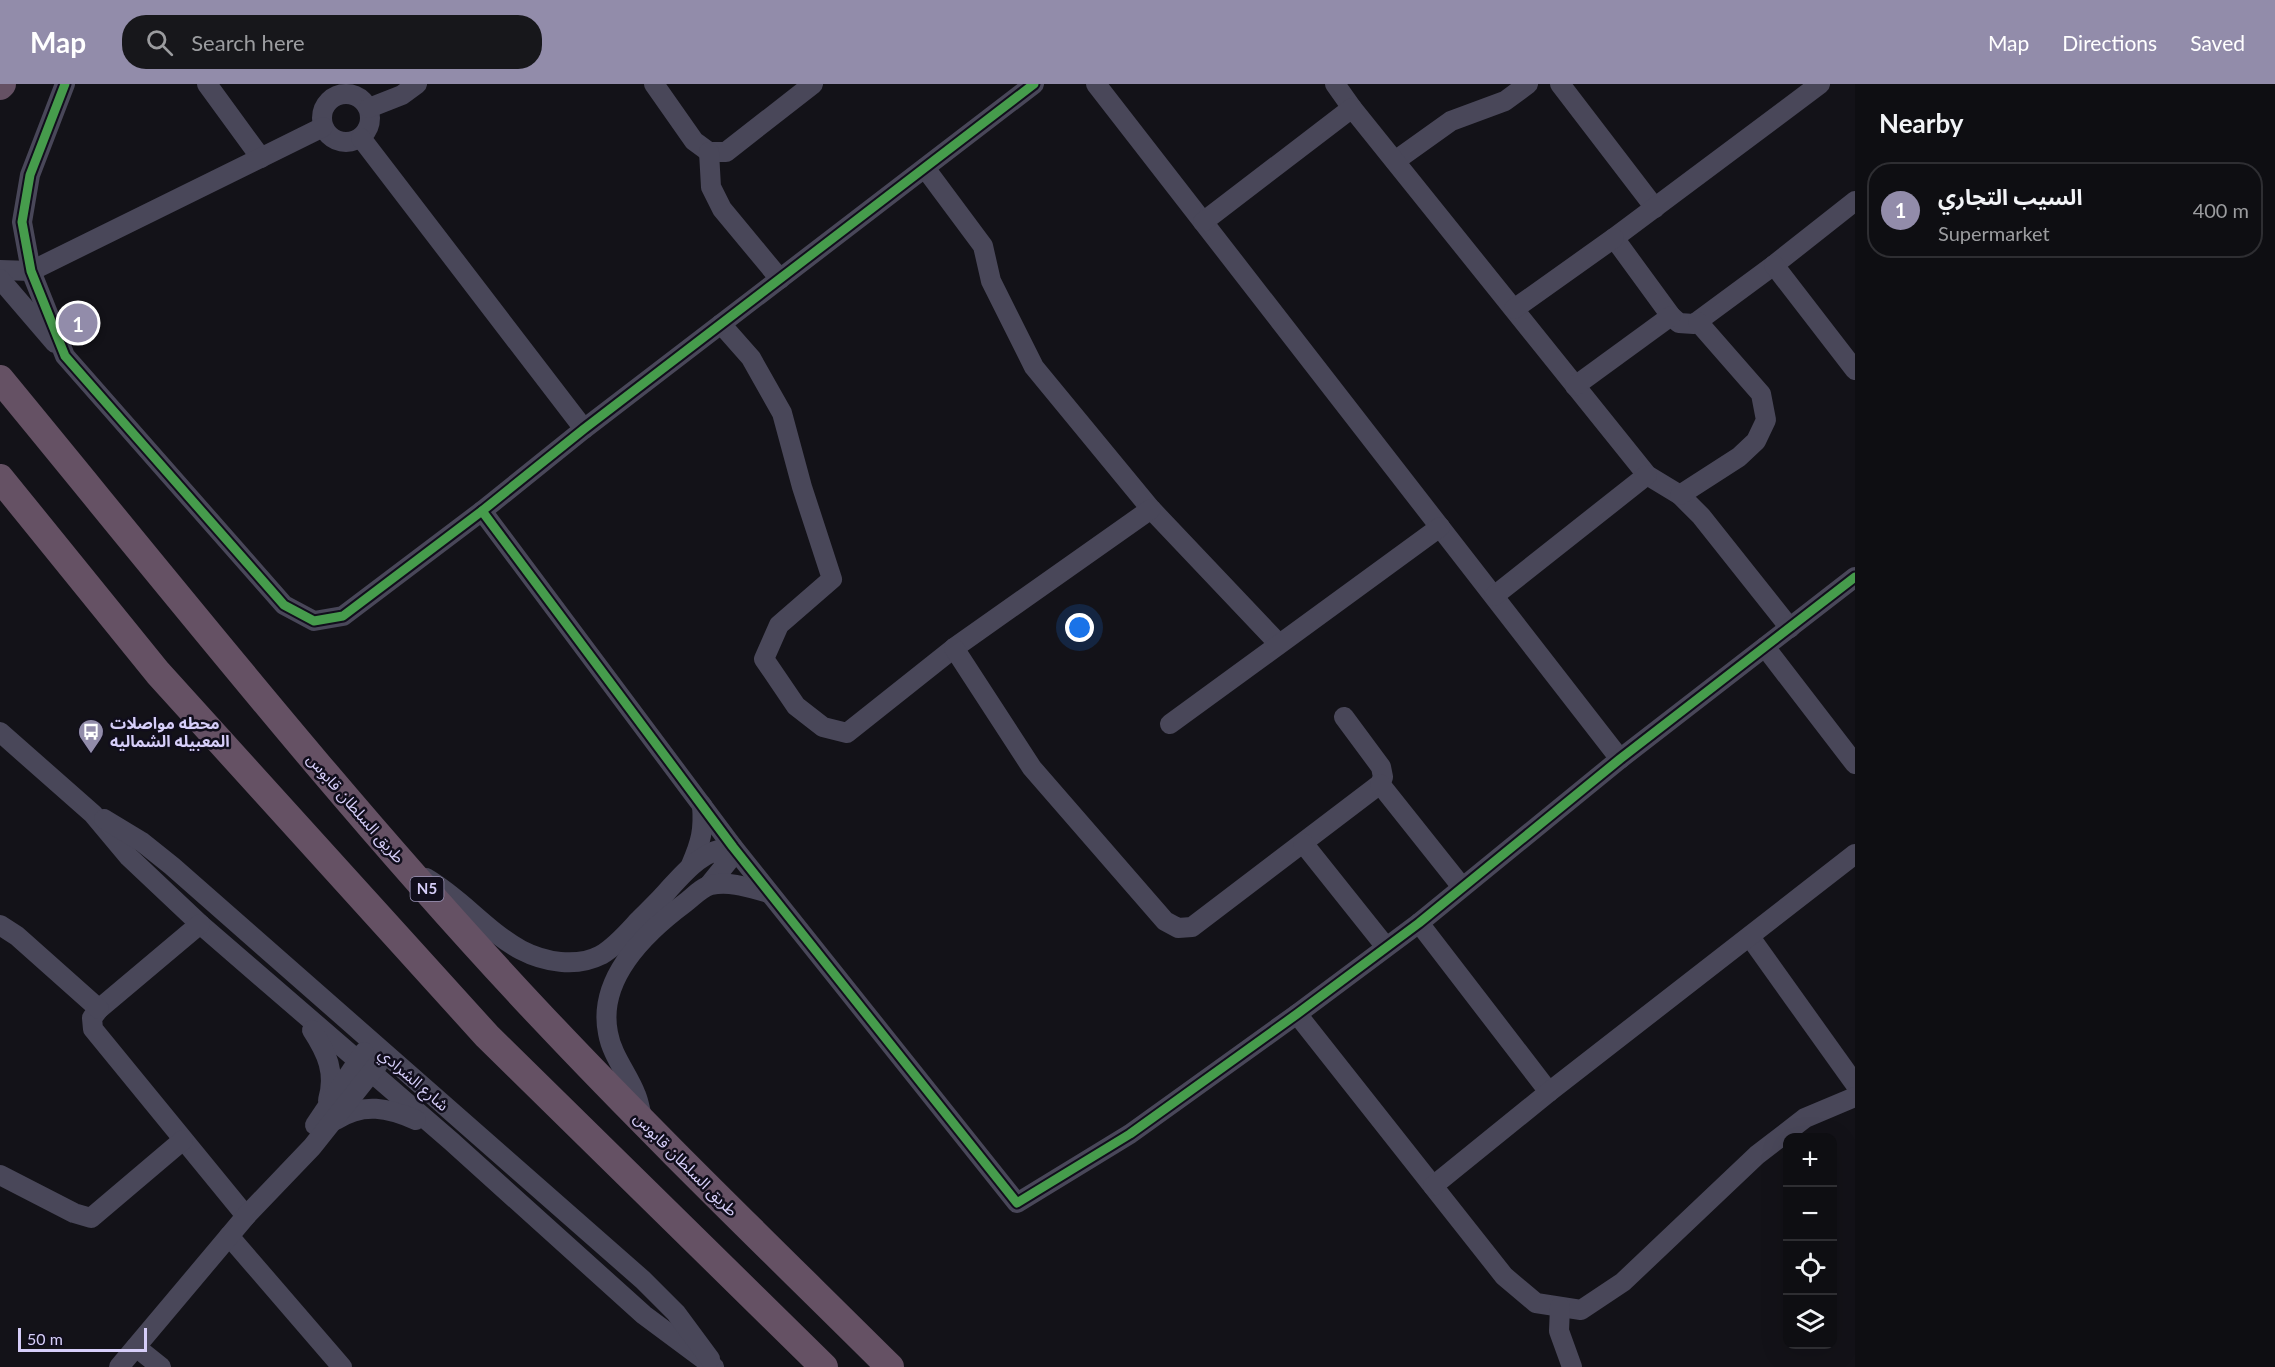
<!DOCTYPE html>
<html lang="en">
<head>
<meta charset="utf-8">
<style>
  :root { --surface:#0e0e12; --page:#17171b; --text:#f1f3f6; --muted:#9b9c9f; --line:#2e2e32; --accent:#928caa }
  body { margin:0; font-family:Lato,"Noto Sans Arabic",sans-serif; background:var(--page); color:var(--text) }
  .controls { position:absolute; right:18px; bottom:18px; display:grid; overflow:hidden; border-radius:12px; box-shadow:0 6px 24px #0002 }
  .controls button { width:54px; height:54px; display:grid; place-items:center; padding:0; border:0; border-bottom:2px solid var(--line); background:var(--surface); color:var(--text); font:30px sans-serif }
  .scale { position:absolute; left:18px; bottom:15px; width:129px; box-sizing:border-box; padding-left:6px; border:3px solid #d6cef9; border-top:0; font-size:16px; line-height:21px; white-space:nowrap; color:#d6cef9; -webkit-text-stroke:4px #110e1c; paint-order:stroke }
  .you { position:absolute; left:1080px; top:544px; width:21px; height:21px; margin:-15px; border:4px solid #fff; border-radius:50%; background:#1a73e8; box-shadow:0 0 0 9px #1a73e833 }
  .badge { display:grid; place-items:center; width:39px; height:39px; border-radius:50%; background:var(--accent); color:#fff; font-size:20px; font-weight:700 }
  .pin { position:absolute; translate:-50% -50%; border:3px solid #fff; box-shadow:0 2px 6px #0006 }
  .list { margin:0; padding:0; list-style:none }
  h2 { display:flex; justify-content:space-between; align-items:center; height:78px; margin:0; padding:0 24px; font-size:26px }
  h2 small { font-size:20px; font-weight:400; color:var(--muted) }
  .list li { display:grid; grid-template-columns:39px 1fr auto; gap:18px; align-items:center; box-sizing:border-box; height:96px; margin:0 12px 12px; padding:0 12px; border:2px solid var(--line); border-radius:24px }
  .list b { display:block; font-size:22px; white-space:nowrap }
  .list p { margin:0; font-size:20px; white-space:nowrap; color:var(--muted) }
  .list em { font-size:20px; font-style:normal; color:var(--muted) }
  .icon { flex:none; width:33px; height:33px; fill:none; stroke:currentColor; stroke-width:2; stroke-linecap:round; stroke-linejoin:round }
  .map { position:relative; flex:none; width:1855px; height:1283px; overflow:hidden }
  header { display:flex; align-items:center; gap:36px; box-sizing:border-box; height:84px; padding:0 30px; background:var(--accent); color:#fff }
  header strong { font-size:28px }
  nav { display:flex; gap:33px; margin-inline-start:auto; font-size:21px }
  .search { width:420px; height:54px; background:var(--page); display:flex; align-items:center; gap:15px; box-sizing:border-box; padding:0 21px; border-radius:24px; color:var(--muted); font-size:22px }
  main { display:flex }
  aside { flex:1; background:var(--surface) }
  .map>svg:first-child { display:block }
</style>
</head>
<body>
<header>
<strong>Map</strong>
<div class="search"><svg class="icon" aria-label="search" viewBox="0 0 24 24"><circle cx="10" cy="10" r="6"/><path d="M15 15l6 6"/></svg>Search here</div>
<nav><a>Map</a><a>Directions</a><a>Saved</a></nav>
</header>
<main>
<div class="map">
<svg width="1855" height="1283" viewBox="0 0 1855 1283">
  <rect width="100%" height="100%" fill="#131218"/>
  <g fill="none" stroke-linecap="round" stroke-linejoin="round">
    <!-- minor -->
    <g stroke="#494759" stroke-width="20">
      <polyline points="65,0 30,91 22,138 31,187 65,272 284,521 314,537 343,532 482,427 584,345 1034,0"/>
      <polyline points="207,0 261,74"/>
      <polyline points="654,0 694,57 709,68 726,68 813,0"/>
      <polyline points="1096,0 1620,675"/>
      <polyline points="1335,0 1352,24"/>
      <polyline points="1560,0 1655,124"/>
      <polyline points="1820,0 1614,154 1671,232 1679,239 1694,240 1774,181 1855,117"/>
      <circle cx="346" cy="34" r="24"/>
      <polyline points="369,24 402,11 417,0"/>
      <polyline points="361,54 584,345"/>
      <polyline points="709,68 711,103 722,125 780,195"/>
      <polyline points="1395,77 1451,37 1505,17 1528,0"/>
      <polyline points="925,84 983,162 991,197 1034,283 1151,425 1279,560"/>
      <polyline points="1203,138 1352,24 1647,391 1680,411 1701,432 1790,544"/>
      <polyline points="1774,181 1855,286"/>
      <polyline points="0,186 31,187 323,43"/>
      <polyline points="0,195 55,259"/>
      <polyline points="1514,225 1614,154"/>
      <polyline points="721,240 751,274 782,329 802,403 832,495 779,541 764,575 796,622 823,643 847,649 954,564 1151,425"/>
      <polyline points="1575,302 1671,232"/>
      <polyline points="1680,411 1739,373 1756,357 1766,336 1761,310 1698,238"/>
      <polyline points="482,427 733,763 1017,1119 1130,1050 1297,930 1419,839 1620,675 1855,493"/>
      <polyline points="1494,512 1647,391"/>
      <polyline points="1765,563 1855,680"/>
      <polyline points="954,564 1032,684 1165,837 1178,844 1192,843 1380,700 1383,693 1381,683 1344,633"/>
      <polyline points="1170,640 1440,443"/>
      <polyline points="0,648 93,730 129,773 200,840 451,1057 644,1231 714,1283"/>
      <polyline points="1380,700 1462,803"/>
      <polyline points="104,735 142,758 172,782 643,1196 676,1229 710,1275"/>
      <polyline points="1303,759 1386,863"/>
      <path d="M691 781C701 758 704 746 702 721"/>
      <path d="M426 794C461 814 486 847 521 866 544 878 576 884 601 871 615 863 627 849 638 837 649 826 660 816 670 804 688 784 705 765 733 763L730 775 709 801"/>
      <polyline points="1419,839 1549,1008"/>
      <polyline points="200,840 99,925 92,934 93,945 246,1132"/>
      <polyline points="0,841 17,852 99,925"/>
      <polyline points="1750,853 1855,1000"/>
      <polyline points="1297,930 1504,1192 1536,1219 1581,1226 1623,1198 1757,1071 1805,1034 1855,1013"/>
      <path d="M312 946C327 969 336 989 328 1016"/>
      <path d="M642 1033C640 1026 639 1018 636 1011 628 990 612 972 608 949 597 894 646 848 685 819 693 813 702 803 711 801 731 797 750 804 769 809"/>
      <path d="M336 1036C363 1018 389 1024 416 1036"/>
      <polyline points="315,1041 364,968"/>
      <polyline points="0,1091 74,1129 91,1134 183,1056"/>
      <polyline points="1433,1102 1549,1008 1855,770"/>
      <polyline points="229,1152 342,1283"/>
      <polyline points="1560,1223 1559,1247 1572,1283"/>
      <polyline points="136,1263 161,1283"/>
      <polyline points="119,1283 246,1132 312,1063 378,980"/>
    </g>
    <!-- highway -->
    <g stroke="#655164" stroke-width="28">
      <polyline points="0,2 2,0"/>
      <path d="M0 295C177 510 350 729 541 932 654 1052 773 1167 890 1283"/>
      <polyline points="0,394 158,589 487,952 824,1283"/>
    </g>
    <defs>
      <g id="cycleway">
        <polyline points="65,0 30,91 22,138 31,187 65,272 284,521 314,537 343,532 482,427 584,345 1034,0"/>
        <polyline points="482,427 733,763 1017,1119 1130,1050 1297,930 1419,839 1620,675 1855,493"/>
      </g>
    </defs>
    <!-- cycleway casing -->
    <use href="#cycleway" stroke="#110e1c" stroke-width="13"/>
    <!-- cycleway -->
    <use href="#cycleway" stroke="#469c4c" stroke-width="9"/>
  </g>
  <!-- icons -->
  <defs>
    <symbol id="bus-pin" viewBox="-11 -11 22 30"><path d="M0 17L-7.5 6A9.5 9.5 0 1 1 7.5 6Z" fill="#928caa" stroke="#110e1c"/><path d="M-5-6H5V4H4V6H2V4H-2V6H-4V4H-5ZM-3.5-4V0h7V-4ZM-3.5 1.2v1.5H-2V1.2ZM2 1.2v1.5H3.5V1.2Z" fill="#fff"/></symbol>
  </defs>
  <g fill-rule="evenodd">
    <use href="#bus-pin" x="76" y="633" width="30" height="40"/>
  </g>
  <g text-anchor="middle" stroke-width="5" stroke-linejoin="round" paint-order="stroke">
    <!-- shield labels -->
    <rect fill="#110e1c" stroke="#9b94b7" stroke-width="1.5" x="410.5" y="793" width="33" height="24" rx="4.5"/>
    <g font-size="15" font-weight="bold" fill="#d6cef9">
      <text x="427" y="810">N5</text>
    </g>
    <!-- poi labels -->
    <g font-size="16" font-weight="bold" fill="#d6cef9" stroke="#110e1c" text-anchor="start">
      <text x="110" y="645">محطه مواصلات<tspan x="110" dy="18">المعبيله الشماليه</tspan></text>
    </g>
    <!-- street labels -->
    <g font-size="16" fill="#d6cef9" stroke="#110e1c">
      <text transform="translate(356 724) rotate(49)" y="6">طريق السلطان قابوس</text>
      <text transform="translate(414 995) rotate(41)" y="6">شارع الشرادي</text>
      <text transform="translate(686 1080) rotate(45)" y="6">طريق السلطان قابوس</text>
    </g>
  </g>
</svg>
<div class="controls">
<button>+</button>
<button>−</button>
<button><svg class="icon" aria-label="locate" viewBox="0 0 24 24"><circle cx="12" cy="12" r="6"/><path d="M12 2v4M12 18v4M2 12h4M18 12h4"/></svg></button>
<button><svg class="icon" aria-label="layers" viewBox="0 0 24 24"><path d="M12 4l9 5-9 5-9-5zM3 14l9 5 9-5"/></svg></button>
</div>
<div class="scale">50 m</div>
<div class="you"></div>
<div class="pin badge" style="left:78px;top:239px">1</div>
</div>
<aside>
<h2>Nearby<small></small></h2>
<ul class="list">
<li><span class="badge">1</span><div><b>السيب التجاري</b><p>Supermarket</p></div><em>400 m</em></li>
</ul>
</aside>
</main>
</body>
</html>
